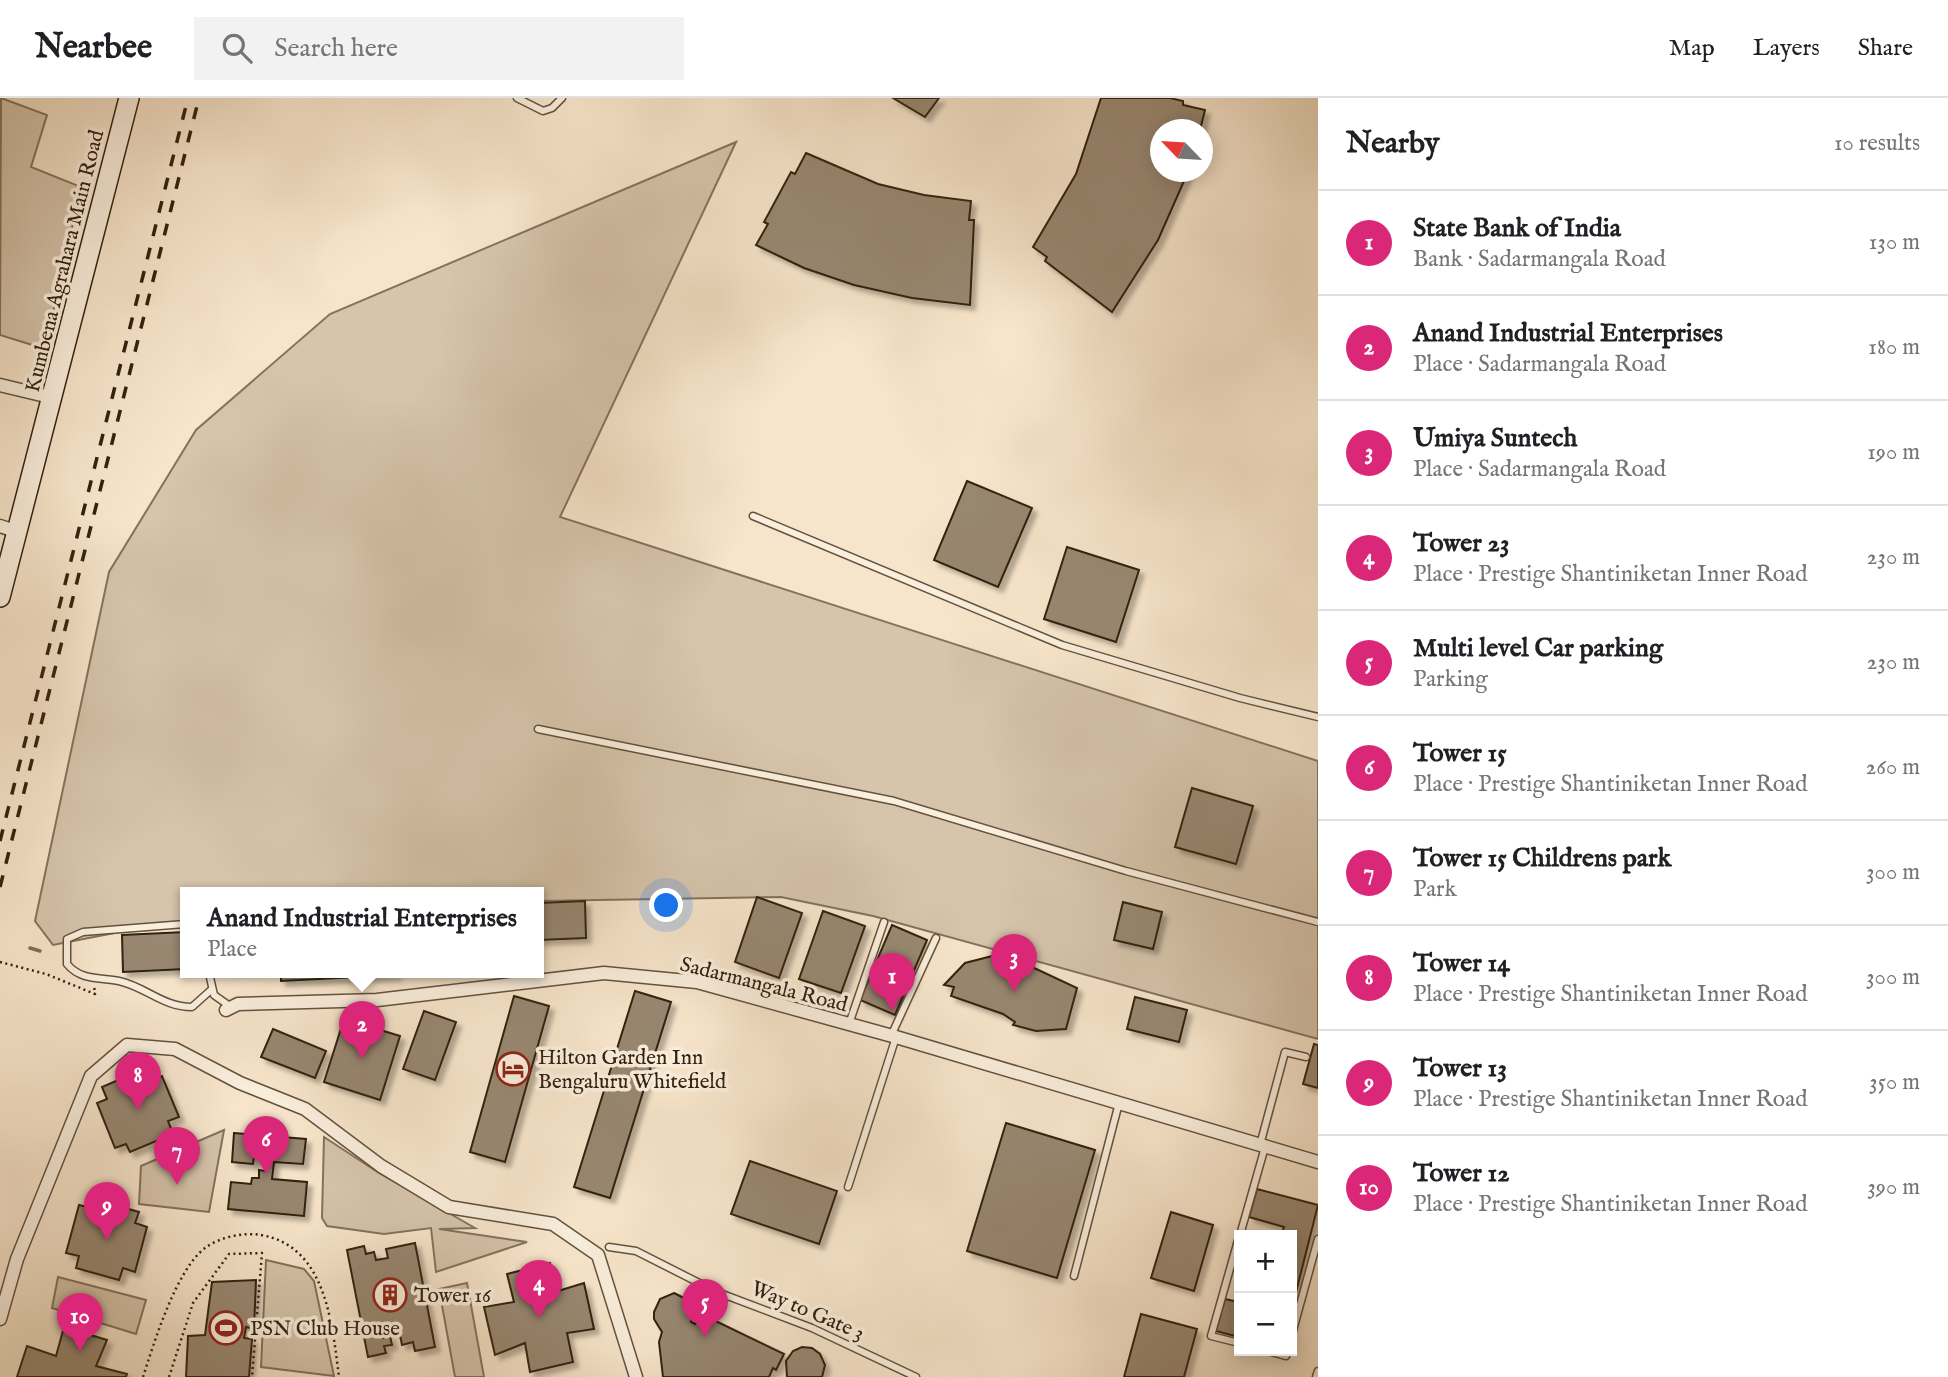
<!DOCTYPE html>
<html lang="en">
<head>
<meta charset="utf-8">
<style>
  :root { --surface:#fff; --page:#f2f2f2; --text:#202124; --muted:#757577; --line:#e0e0e0; --accent:#db2777 }
  body { margin:0; font-family:"IM FELL English",serif; background:var(--page); color:var(--text) }
  .controls { position:absolute; right:21px; bottom:21px; display:grid; overflow:hidden; border-radius:0px; box-shadow:0 4px 18px #0003 }
  .controls button { width:63px; height:63px; display:grid; place-items:center; padding:0; border:0; border-bottom:2px solid var(--line); background:var(--surface); color:var(--text); font:35px sans-serif }
  .compass { position:absolute; left:1150px; top:21px; width:63px; height:63px; border-radius:50%; background:var(--surface); box-shadow:0 4px 18px #0003; rotate:295deg }
  .you { position:absolute; left:667px; top:808px; width:24px; height:24px; margin:-18px; border:5px solid #fff; border-radius:50%; background:#1a73e8; box-shadow:0 0 0 10px #1a73e833 }
  .badge { display:grid; place-items:center; width:46px; height:46px; border-radius:50%; background:var(--accent); color:#fff; font-size:23px; font-weight:700 }
  .pin { position:absolute; translate:-50% -58px; filter:drop-shadow(0 2px 4px #0008) }
  .pin::after { content:''; position:absolute; top:37px; width:24px; height:21px; background:inherit; clip-path:polygon(0 0,100% 0,50% 100%) }
  .popup { position:absolute; left:180px; top:789px; width:364px; height:91px; box-sizing:border-box; display:grid; place-content:center; border-radius:0px; background:var(--surface); filter:drop-shadow(0 2px 5px #0005); font-size:23px; white-space:nowrap; color:var(--muted) }
  .popup b { font-size:26px; color:var(--text) }
  .popup::after { content:''; position:absolute; left:50%; top:100%; margin-left:-14px; border:14px solid transparent; border-top-color:var(--surface) }
  .list { margin:0; padding:0; list-style:none }
  h2 { display:flex; justify-content:space-between; align-items:center; height:91px; margin:0; padding:0 28px; font-size:30px }
  h2 small { font-size:23px; font-weight:400; color:var(--muted) }
  .list li { display:grid; grid-template-columns:46px 1fr auto; gap:21px; align-items:center; box-sizing:border-box; height:105px; padding:0 28px; border-top:2px solid var(--line) }
  .list b { display:block; font-size:26px; white-space:nowrap }
  .list p { margin:0; font-size:23px; white-space:nowrap; color:var(--muted) }
  .list em { font-size:23px; font-style:normal; color:var(--muted) }
  .icon { flex:none; width:38px; height:38px; fill:none; stroke:currentColor; stroke-width:2; stroke-linecap:round; stroke-linejoin:round }
  .map { position:relative; flex:none; width:1318px; height:1279px; overflow:hidden }
  header { display:flex; align-items:center; gap:42px; box-sizing:border-box; height:98px; padding:0 35px; background:var(--surface); border-bottom:2px solid var(--line) }
  header strong { font-size:33px }
  nav { display:flex; gap:38px; margin-inline-start:auto; font-size:24px }
  .search { width:490px; height:63px; background:var(--page); display:flex; align-items:center; gap:18px; box-sizing:border-box; padding:0 24px; border-radius:0px; color:var(--muted); font-size:26px }
  main { display:flex }
  aside { flex:1; background:var(--surface) }
  .map>svg:first-child { display:block }
</style>
</head>
<body>
<header>
<strong>Nearbee</strong>
<div class="search"><svg class="icon" aria-label="search" viewBox="0 0 24 24"><circle cx="10" cy="10" r="6"/><path d="M15 15l6 6"/></svg>Search here</div>
<nav><a>Map</a><a>Layers</a><a>Share</a></nav>
</header>
<main>
<div class="map">
<svg width="1318" height="1279" viewBox="0 0 1318 1279">
  <defs>
    <filter id="shadow"><feDropShadow dx="5" dy="5" stdDeviation="2" flood-color="#0004"/></filter>
  </defs>
  <rect width="100%" height="100%" fill="#f7e5cb"/>
  <filter id="stains"><feTurbulence type="fractalNoise" baseFrequency=".00286" numOctaves="4"/><feColorMatrix values="0 0 0 0 .2 0 0 0 0 .09 0 0 0 0 .02 0 0 0 .5 -.17"/></filter>
  <radialGradient id="worn" r=".72"><stop offset=".6" stop-color="#630" stop-opacity="0"/><stop offset="1" stop-color="#630" stop-opacity=".3"/></radialGradient>
  <!-- green -->
  <g fill="#d6c4ab" stroke="#84725d" stroke-width="2">
    <polygon points="1,0 47,17 31,69 81,89 45,251 0,237"/>
    <polygon points="736,44 560,419 1318,663 1318,941 873,818 781,799 539,803 539,795 185,795 185,828 130,832 53,847 35,823 109,474 196,332 330,216"/>
    <polygon points="224,1032 209,1114 139,1106 141,1068"/>
    <polygon points="324,1039 379,1075 475,1130 439,1131 527,1144 436,1174 431,1130 384,1136 327,1128 322,1120"/>
    <polygon points="266,1162 304,1171 314,1183 334,1278 261,1269"/>
    <polygon points="58,1179 146,1202 136,1236 52,1210"/>
    <polygon points="467,1185 484,1279 455,1279 439,1191"/>
  </g>
  <g fill="none" stroke-linecap="round" stroke-linejoin="round">
    <!-- stream -->
    <polyline stroke="#806e59" stroke-width="3.5" points="30,850 40,853"/>
  </g>
  <!-- building -->
  <g fill="#988771" stroke="#32210f" stroke-width="2" filter="url(#shadow)">
    <polygon points="893,0 939,0 925,19"/>
    <polygon points="1101,0 1170,0 1183,3 1183,7 1205,12 1200,32 1160,32 1160,74 1188,74 1158,142 1112,214 1045,163 1047,159 1033,149 1076,76"/>
    <polygon points="806,55 878,86 924,97 971,103 969,122 974,122 970,207 912,200 854,187 804,170 756,147 768,126 764,124 791,74 795,76"/>
    <polygon points="967,383 1032,410 998,489 934,462"/>
    <polygon points="1067,449 1139,472 1116,544 1044,521"/>
    <polygon points="1192,690 1253,708 1236,766 1175,749"/>
    <polygon points="757,799 802,815 779,880 735,864"/>
    <polygon points="585,803 586,840 539,842 539,805"/>
    <polygon points="1123,804 1162,814 1153,851 1114,842"/>
    <polygon points="823,813 865,828 841,895 799,881"/>
    <polygon points="892,827 927,842 895,917 860,902"/>
    <polygon points="185,834 185,871 123,874 122,837"/>
    <polygon points="996,857 1015,861 1077,890 1066,931 1036,933 1013,927 1015,924 1003,916 951,898 954,889 944,887 965,865"/>
    <polygon points="281,875 396,875 396,877 281,883"/>
    <polygon points="635,893 671,904 610,1100 574,1089"/>
    <polygon points="514,898 549,908 505,1064 470,1054"/>
    <polygon points="1135,899 1187,912 1179,944 1127,931"/>
    <polygon points="424,913 456,924 435,982 403,971"/>
    <polygon points="344,921 400,938 380,1002 324,984"/>
    <polygon points="273,931 326,953 315,980 261,959"/>
    <polygon points="1314,946 1318,947 1318,990 1303,986"/>
    <polygon points="146,970 151,983 162,978 179,1019 168,1023 173,1036 130,1054 126,1046 115,1050 97,1005 107,1001 102,989"/>
    <polygon points="1006,1025 1095,1052 1057,1180 967,1153"/>
    <polygon points="234,1035 306,1041 303,1066 274,1064 272,1081 307,1084 304,1118 228,1111 231,1084 251,1086 252,1080 259,1080 259,1072 265,1073 266,1059 254,1058 253,1066 232,1064"/>
    <polygon points="750,1063 837,1093 819,1146 731,1116"/>
    <polygon points="1257,1091 1318,1107 1292,1210 1292,1137 1281,1137 1284,1129 1249,1119"/>
    <polygon points="93,1101 139,1114 135,1125 147,1129 135,1174 123,1170 119,1182 76,1170 79,1158 66,1155 79,1107 91,1110"/>
    <polygon points="1171,1114 1213,1127 1194,1193 1151,1180"/>
    <polygon points="415,1145 435,1249 415,1253 413,1244 402,1247 399,1232 387,1234 386,1228 381,1229 383,1240 390,1238 392,1247 384,1248 386,1255 368,1259 347,1152 364,1148 366,1156 374,1154 376,1162 388,1160 386,1151"/>
    <polygon points="550,1165 558,1193 584,1185 594,1231 567,1235 573,1264 530,1274 525,1245 495,1257 484,1209 514,1204 507,1176"/>
    <polygon points="256,1182 254,1231 246,1229 244,1240 252,1241 249,1279 186,1279 188,1238 205,1237 212,1184"/>
    <polygon points="674,1195 690,1203 694,1216 691,1224 695,1226 699,1215 784,1256 776,1272 773,1270 769,1279 663,1279 659,1244 662,1234 654,1221 654,1214 660,1201"/>
    <polygon points="1225,1201 1239,1204 1239,1239 1216,1233"/>
    <polygon points="1141,1216 1197,1231 1184,1279 1124,1279"/>
    <polygon points="64,1229 107,1242 96,1268 127,1276 126,1279 17,1279 27,1248 56,1258"/>
    <polygon points="802,1249 812,1250 820,1256 825,1267 822,1279 787,1279 786,1263 793,1253"/>
  </g>
  <g fill="none" stroke-linecap="round" stroke-linejoin="round">
    <defs>
      <g id="lane">
        <polyline points="517,0 543,13 552,10 562,0"/>
        <polyline points="753,418 1062,547 1240,600 1318,619"/>
        <polyline points="538,631 894,703 1126,773 1318,824"/>
        <path d="M185 826 83 834 67 841V866C81 883 100 879 119 883 146 889 163 909 192 909L211 892"/>
        <polyline points="209,875 214,897 231,909"/>
        <polyline points="849,926 884,824"/>
        <polyline points="891,938 936,840"/>
        <polyline points="1260,1047 1285,954 1306,959"/>
        <polyline points="848,1089 896,939"/>
        <polyline points="1240,1137 1265,1049"/>
        <polyline points="1239,1139 1211,1238 1239,1245"/>
        <polyline points="609,1149 636,1153 717,1194 812,1230 916,1279"/>
        <polyline points="1074,1178 1119,1005"/>
        <polyline points="1292,1236 1318,1141"/>
        <polyline points="1268,1253 1286,1258 1287,1253"/>
        <polyline points="1316,1279 1318,1273"/>
      </g>
      <g id="street">
        <polyline points="0,287 54,300"/>
        <polyline points="0,428 18,434"/>
        <polyline points="226,912 238,906 377,902 604,875 697,884 896,939 1318,1064"/>
        <polyline points="0,1221 17,1161 91,978 127,947 175,951 240,985 305,1011 381,1068 449,1109 553,1126 598,1157 636,1279"/>
      </g>
      <polyline id="secondary" points="0,499 129,0"/>
    </defs>
    <!-- lane casing -->
    <use href="#lane" stroke="#63523e" stroke-width="9"/>
    <!-- street casing -->
    <use href="#street" stroke="#63523e" stroke-width="15"/>
    <!-- secondary casing -->
    <use href="#secondary" stroke="#32210f" stroke-width="22"/>
    <!-- path -->
    <g stroke="#32210f" stroke-width="2.5" stroke-dasharray="2 3.5" stroke-linecap="butt">
      <polyline points="0,864 46,876 95,896 94,888"/>
      <path d="M143 1279C154 1245 176 1172 205 1150 220 1139 243 1134 261 1137 326 1148 332 1225 339 1279"/>
      <polyline points="169,1279 193,1205 229,1156 262,1155 252,1279"/>
    </g>
    <!-- lane -->
    <use href="#lane" stroke="#faeedd" stroke-width="6"/>
    <!-- street -->
    <use href="#street" stroke="#faeedd" stroke-width="12"/>
    <!-- secondary -->
    <use href="#secondary" stroke="#faeedd" stroke-width="19"/>
    <!-- rail -->
    <g stroke="#32210f" stroke-width="3.5" stroke-dasharray="12 12" stroke-linecap="butt">
      <polyline points="0,743 188,0"/>
      <polyline points="0,789 199,0"/>
    </g>
  </g>
  <!-- icons -->
  <defs>
    <symbol id="hotel-ring" viewBox="-11 -11 22 22"><circle r="9.5" fill="#faeedd" stroke="#8f2418" stroke-width="1.5"/><path d="M-6-4.5h1.5V1H6V5H4.5V3h-9V5H-6ZM-4 0a1.8 1.8 0 1 1 3.6 0ZM.5 0V-2.5h3Q6-2.5 6 0Z" fill="#8f2418"/></symbol>
    <symbol id="building-ring" viewBox="-11 -11 22 22"><circle r="9.5" fill="#faeedd" stroke="#8f2418" stroke-width="1.5"/><path d="M-4-6H4V6H1V3H-1V6H-4ZM-2.5-4.3h1.7v1.8h-1.7ZM.8-4.3h1.7v1.8H.8ZM-2.5-1h1.7V.8h-1.7ZM.8-1h1.7V.8H.8Z" fill="#8f2418"/></symbol>
    <symbol id="stadium-ring" viewBox="-11 -11 22 22"><circle r="9.5" fill="#faeedd" stroke="#8f2418" stroke-width="1.5"/><path d="M0-5a6.5 5 0 1 0 0 10a6.5 5 0 1 0 0-10ZM-3.5-1.8h7v3.6h-7Z" fill="#8f2418"/></symbol>
  </defs>
  <g fill-rule="evenodd">
    <use href="#hotel-ring" x="494" y="952" width="38" height="38"/>
    <use href="#building-ring" x="371" y="1178" width="38" height="38"/>
    <use href="#stadium-ring" x="207" y="1211" width="38" height="38"/>
  </g>
  <g text-anchor="middle" stroke-width="7" stroke-linejoin="round" paint-order="stroke">
    <!-- street labels -->
    <g font-size="21" fill="#32210f" stroke="#faeedd">
      <text transform="translate(64 163) rotate(-76)" y="7">Kumbena Agrahara Main Road</text>
      <text transform="translate(764 886) rotate(14)" y="7">Sadarmangala Road</text>
      <text transform="translate(808 1212) rotate(23)" y="7">Way to Gate 3</text>
    </g>
    <!-- poi labels -->
    <g font-size="21" fill="#32210f" stroke="#faeedd" text-anchor="start">
      <text x="538" y="966">Hilton Garden Inn<tspan x="538" dy="24">Bengaluru Whitefield</tspan></text>
      <text x="414" y="1204">Tower 16</text>
      <text x="250" y="1237">PSN Club House</text>
    </g>
  </g>
  <rect width="100%" height="100%" filter="url(#stains)"/>
  <rect width="100%" height="100%" fill="url(#worn)"/>
</svg>
<div class="controls">
<button>+</button>
<button>−</button>
</div>
<svg class="compass" viewBox="-18 -18 36 36"><path d="M0-13l5 13h-10z" fill="#e53935"/><path d="M0 13l5-13h-10z" fill="#757577"/></svg>
<div class="you"></div>
<div class="pin badge" style="left:892px;top:913px">1</div>
<div class="pin badge" style="left:362px;top:961px">2</div>
<div class="popup"><b>Anand Industrial Enterprises</b>Place</div>
<div class="pin badge" style="left:1014px;top:894px">3</div>
<div class="pin badge" style="left:539px;top:1220px">4</div>
<div class="pin badge" style="left:705px;top:1239px">5</div>
<div class="pin badge" style="left:266px;top:1076px">6</div>
<div class="pin badge" style="left:177px;top:1087px">7</div>
<div class="pin badge" style="left:138px;top:1012px">8</div>
<div class="pin badge" style="left:107px;top:1142px">9</div>
<div class="pin badge" style="left:80px;top:1253px">10</div>
</div>
<aside>
<h2>Nearby<small>10 results</small></h2>
<ul class="list">
<li><span class="badge">1</span><div><b>State Bank of India</b><p>Bank · Sadarmangala Road</p></div><em>130 m</em></li>
<li><span class="badge">2</span><div><b>Anand Industrial Enterprises</b><p>Place · Sadarmangala Road</p></div><em>180 m</em></li>
<li><span class="badge">3</span><div><b>Umiya Suntech</b><p>Place · Sadarmangala Road</p></div><em>190 m</em></li>
<li><span class="badge">4</span><div><b>Tower 23</b><p>Place · Prestige Shantiniketan Inner Road</p></div><em>230 m</em></li>
<li><span class="badge">5</span><div><b>Multi level Car parking</b><p>Parking</p></div><em>230 m</em></li>
<li><span class="badge">6</span><div><b>Tower 15</b><p>Place · Prestige Shantiniketan Inner Road</p></div><em>260 m</em></li>
<li><span class="badge">7</span><div><b>Tower 15 Childrens park</b><p>Park</p></div><em>300 m</em></li>
<li><span class="badge">8</span><div><b>Tower 14</b><p>Place · Prestige Shantiniketan Inner Road</p></div><em>300 m</em></li>
<li><span class="badge">9</span><div><b>Tower 13</b><p>Place · Prestige Shantiniketan Inner Road</p></div><em>350 m</em></li>
<li><span class="badge">10</span><div><b>Tower 12</b><p>Place · Prestige Shantiniketan Inner Road</p></div><em>390 m</em></li>
</ul>
</aside>
</main>
</body>
</html>
